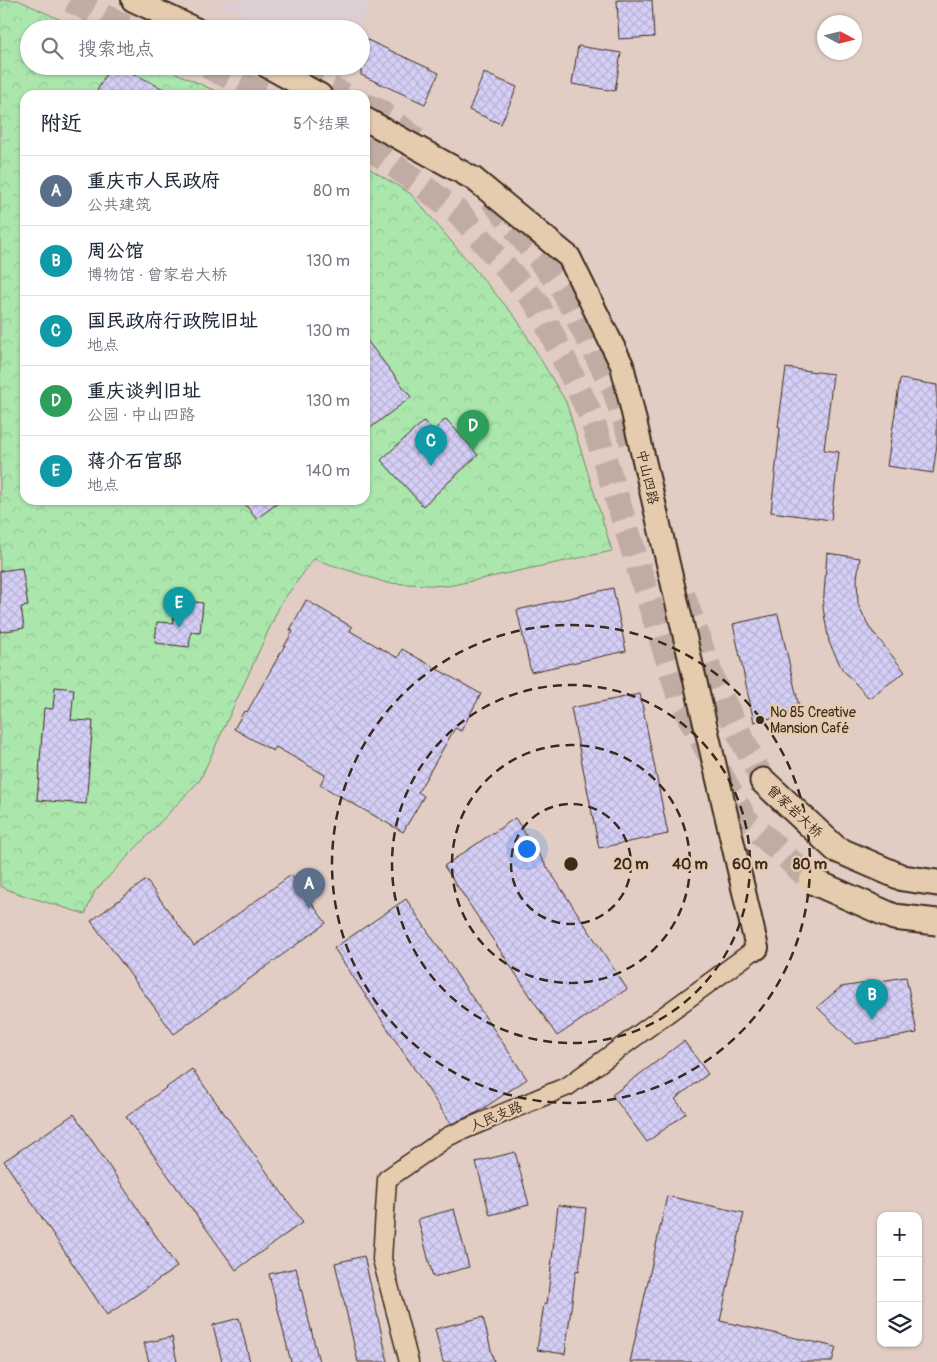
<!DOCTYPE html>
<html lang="zh">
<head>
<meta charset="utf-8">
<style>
  :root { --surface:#fff; --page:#f6f6f7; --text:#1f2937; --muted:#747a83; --line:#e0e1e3; --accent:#2563eb }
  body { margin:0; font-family:Pangolin,"LXGW WenKai TC",sans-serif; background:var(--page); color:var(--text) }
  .controls { position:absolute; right:15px; bottom:15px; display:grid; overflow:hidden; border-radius:10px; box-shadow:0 1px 4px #0004 }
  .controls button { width:45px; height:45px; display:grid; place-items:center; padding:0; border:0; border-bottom:1px solid var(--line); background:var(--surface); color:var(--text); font:25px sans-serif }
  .compass { position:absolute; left:817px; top:15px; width:45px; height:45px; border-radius:50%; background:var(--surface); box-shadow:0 1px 4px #0004; rotate:97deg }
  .you { position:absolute; left:526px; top:848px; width:18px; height:18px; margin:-12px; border:4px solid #fff; border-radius:50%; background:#1a73e8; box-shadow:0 0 0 8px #1a73e833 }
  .badge { display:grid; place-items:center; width:32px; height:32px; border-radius:50%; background:var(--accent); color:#fff; font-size:16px; font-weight:700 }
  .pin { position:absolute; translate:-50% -41px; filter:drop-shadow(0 1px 2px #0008) }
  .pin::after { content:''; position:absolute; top:26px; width:18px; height:15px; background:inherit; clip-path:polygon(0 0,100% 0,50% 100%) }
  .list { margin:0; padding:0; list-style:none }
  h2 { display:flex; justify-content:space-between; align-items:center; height:65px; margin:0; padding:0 20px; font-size:21px }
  h2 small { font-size:16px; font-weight:400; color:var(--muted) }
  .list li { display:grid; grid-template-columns:32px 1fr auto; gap:15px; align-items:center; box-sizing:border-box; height:70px; padding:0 20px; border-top:1px solid var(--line) }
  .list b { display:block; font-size:19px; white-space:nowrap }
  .list p { margin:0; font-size:16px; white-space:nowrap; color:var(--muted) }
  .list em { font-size:16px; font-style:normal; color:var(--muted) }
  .icon { flex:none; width:28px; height:28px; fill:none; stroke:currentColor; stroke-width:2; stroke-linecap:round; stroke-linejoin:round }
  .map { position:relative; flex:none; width:937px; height:1362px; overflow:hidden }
  .search { position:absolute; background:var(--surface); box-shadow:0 1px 4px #0004; left:20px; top:20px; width:350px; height:55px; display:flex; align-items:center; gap:12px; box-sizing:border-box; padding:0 18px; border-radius:28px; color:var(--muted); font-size:19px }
  .panel { position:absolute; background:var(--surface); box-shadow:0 1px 4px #0004; left:20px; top:90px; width:350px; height:415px; border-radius:15px }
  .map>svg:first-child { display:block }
</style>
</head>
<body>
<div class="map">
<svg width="937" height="1362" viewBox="0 0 937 1362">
  <defs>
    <pattern id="forest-crowns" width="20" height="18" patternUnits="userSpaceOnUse" patternTransform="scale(1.25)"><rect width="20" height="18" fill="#abe7ad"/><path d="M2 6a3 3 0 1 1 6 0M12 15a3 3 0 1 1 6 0" fill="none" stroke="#94c694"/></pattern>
    <pattern id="building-cross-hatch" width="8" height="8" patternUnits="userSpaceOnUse" patternTransform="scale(1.25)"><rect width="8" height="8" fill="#d5cff7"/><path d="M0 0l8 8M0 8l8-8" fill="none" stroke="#b8b2d3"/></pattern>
  </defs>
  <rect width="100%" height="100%" fill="#e1cdc4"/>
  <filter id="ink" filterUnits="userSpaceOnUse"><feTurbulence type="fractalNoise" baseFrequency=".02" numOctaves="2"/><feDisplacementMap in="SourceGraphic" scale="10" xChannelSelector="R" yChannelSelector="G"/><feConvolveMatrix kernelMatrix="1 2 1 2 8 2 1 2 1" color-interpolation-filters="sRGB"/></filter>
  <g filter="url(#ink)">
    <!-- built -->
    <polygon fill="#ddced3" points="212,0 371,0 360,29 276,29"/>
    <!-- forest -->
    <polygon fill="url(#forest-crowns)" stroke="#738866" points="0,0 18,0 80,29 29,29 29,66 161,66 224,95 25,95 25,500 365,500 365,166 411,194 516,318 566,402 612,551 448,586 387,583 314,559 281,603 200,780 95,891 85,914 16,893 0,886"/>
    <!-- building -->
    <g fill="url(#building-cross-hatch)" stroke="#3b2a1e">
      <polygon points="617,0 652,0 654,37 619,39"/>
      <polygon points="361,37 439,73 425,104 361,75"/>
      <polygon points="578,46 621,53 615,91 572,84"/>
      <polygon points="110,66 119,66 175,95 95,95"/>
      <polygon points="484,73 517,87 501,124 469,110"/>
      <polygon points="365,338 411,397 365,432"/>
      <polygon points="786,368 833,374 824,450 839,452 831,520 771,512 780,428 778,427"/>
      <polygon points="900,379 937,385 937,444 933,473 887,466"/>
      <polygon points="446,419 478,455 423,506 381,460 424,421 433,431"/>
      <polygon points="242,500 282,500 256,519"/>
      <polygon points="827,553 860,558 857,578 858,604 869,627 905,672 869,698 842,669 829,642 823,608"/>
      <polygon points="22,568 28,606 21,607 24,628 0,632 0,571"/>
      <polygon points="613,588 626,651 531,672 517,610"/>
      <polygon points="176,600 203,603 200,633 191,632 189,647 155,643 157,622 173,623"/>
      <polygon points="306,600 352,627 350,631 398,658 402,649 481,694 461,731 455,728 418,792 424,796 403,832 320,785 325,775 276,747 273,751 234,729 244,711 247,712 293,631 290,630"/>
      <polygon points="778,614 800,711 754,722 733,624"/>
      <polygon points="55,687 74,689 71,720 93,721 86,804 37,800 44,708 53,709"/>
      <polygon points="640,694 668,834 599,848 571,708"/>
      <polygon points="515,818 627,989 557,1036 444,866"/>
      <polygon points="291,875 326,923 174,1034 91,921 146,880 194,946"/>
      <polygon points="406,899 527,1079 478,1112 451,1124 334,948"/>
      <polygon points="906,977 917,1033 855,1044 817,1007 841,987"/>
      <polygon points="684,1041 708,1074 675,1099 686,1113 647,1142 612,1095"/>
      <polygon points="192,1069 303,1222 236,1270 126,1117"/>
      <polygon points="74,1114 177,1267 107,1315 4,1161"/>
      <polygon points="515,1152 529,1205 490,1215 476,1162"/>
      <polygon points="667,1196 744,1213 720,1321 836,1347 832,1362 630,1362"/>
      <polygon points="558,1205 586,1208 579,1271 576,1270 565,1354 537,1350 544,1304 547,1304"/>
      <polygon points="454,1209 469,1267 433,1277 418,1219"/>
      <polygon points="364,1256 388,1362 358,1362 335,1263"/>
      <polygon points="296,1268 319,1362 291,1362 269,1274"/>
      <polygon points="483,1317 494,1362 443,1362 435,1329"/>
      <polygon points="239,1318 250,1362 222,1362 213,1325"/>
      <polygon points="172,1337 177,1362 149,1362 144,1343"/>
    </g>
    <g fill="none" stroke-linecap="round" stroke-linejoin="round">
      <!-- secondary-tunnel -->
      <g stroke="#c0aca3" stroke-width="25" stroke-dasharray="25 12" stroke-linecap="butt">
        <polyline points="70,0 130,29"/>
        <polyline points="207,66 266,95"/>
        <polyline points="297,73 345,95"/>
        <polyline points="365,105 379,111 419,142"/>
        <polyline points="365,144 459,213 538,305 591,416 681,702 745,819 812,881"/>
        <polyline points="492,199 562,288 614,389 632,442"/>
        <polyline points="683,595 713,681 763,781"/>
      </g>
      <defs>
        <polyline id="minor" points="409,1362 382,1259 387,1179 449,1136 568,1086 757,948"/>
        <g id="tertiary">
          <polyline points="133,0 195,29"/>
          <polyline points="267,66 320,95"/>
          <polyline points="365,119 474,179 569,257 622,365 757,948"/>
        </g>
        <polyline id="secondary" points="763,781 836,849 903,878 937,883"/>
      </defs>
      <!-- minor casing -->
      <use href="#minor" stroke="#3b2a1e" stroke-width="21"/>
      <!-- tertiary casing -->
      <use href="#tertiary" stroke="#3b2a1e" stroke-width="26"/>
      <!-- secondary casing -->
      <use href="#secondary" stroke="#3b2a1e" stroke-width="29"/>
      <!-- minor -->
      <use href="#minor" stroke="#e6ccae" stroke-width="18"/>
      <!-- tertiary -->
      <use href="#tertiary" stroke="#e6ccae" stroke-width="22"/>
      <!-- secondary -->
      <use href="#secondary" stroke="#e6ccae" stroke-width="25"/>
      <defs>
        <polyline id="secondary-bridge" points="812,881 894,917 937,922"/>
      </defs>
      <!-- secondary-bridge casing -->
      <use href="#secondary-bridge" stroke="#3b2a1e" stroke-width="29" stroke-linecap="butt"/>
      <!-- secondary-bridge -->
      <use href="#secondary-bridge" stroke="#e6ccae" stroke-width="25"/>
    </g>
  </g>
  <!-- distance rings -->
  <g fill="none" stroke="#3b2a1e" stroke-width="2.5" stroke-dasharray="9 6">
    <circle cx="571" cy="864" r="60"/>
    <circle cx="571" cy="864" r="119"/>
    <circle cx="571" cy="864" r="179"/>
    <circle cx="571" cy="864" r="239"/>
  </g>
  <!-- markers -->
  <circle fill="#3b2a1e" stroke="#e6ccae" stroke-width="2" cx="760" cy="720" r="5"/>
  <g text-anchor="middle" stroke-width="4.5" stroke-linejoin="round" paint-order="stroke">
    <!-- street labels -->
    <g font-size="14" fill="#3b2a1e" stroke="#e6ccae">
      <text transform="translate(648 477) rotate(77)" y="5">中山四路</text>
      <text transform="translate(795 811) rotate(43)" y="5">曾家岩大桥</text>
      <text transform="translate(496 1116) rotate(-23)" y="5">人民支路</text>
    </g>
    <!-- poi labels -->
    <g font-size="14" fill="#3b2a1e" stroke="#e6ccae" text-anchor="start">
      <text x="770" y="717">No 85 Creative<tspan x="770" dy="16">Mansion Café</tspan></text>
    </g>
  </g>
  <circle cx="571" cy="864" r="8" fill="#3b2a1e" stroke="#e6ccae" stroke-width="2.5"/>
  <g font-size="15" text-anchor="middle" font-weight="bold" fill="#3b2a1e" stroke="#e6ccae" stroke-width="4.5" stroke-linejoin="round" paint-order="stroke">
    <text x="631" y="869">20 m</text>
    <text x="690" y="869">40 m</text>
    <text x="750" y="869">60 m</text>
    <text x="810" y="869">80 m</text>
  </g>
</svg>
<div class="controls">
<button>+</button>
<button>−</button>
<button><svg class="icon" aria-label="layers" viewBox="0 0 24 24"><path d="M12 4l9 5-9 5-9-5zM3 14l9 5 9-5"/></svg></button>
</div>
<svg class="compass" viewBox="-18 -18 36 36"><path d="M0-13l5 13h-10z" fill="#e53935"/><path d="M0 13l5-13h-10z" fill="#747a83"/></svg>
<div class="you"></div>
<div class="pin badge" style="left:309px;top:909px;background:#5c6f8a">A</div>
<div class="pin badge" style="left:872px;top:1020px;background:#0f9aa8">B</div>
<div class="pin badge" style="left:431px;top:466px;background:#0f9aa8">C</div>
<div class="pin badge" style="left:473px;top:451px;background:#2e9e5b">D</div>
<div class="pin badge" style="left:179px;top:628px;background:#0f9aa8">E</div>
<div class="search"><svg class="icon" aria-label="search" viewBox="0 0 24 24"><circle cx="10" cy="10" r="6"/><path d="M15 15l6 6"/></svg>搜索地点</div>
<section class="panel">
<h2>附近<small>5个结果</small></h2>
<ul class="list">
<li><span class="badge" style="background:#5c6f8a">A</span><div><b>重庆市人民政府</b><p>公共建筑</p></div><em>80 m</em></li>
<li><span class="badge" style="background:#0f9aa8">B</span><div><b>周公馆</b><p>博物馆 · 曾家岩大桥</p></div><em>130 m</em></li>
<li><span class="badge" style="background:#0f9aa8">C</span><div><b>国民政府行政院旧址</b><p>地点</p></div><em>130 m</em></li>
<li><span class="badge" style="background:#2e9e5b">D</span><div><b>重庆谈判旧址</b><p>公园 · 中山四路</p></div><em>130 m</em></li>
<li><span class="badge" style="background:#0f9aa8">E</span><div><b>蒋介石官邸</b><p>地点</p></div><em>140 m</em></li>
</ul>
</section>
</div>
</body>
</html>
